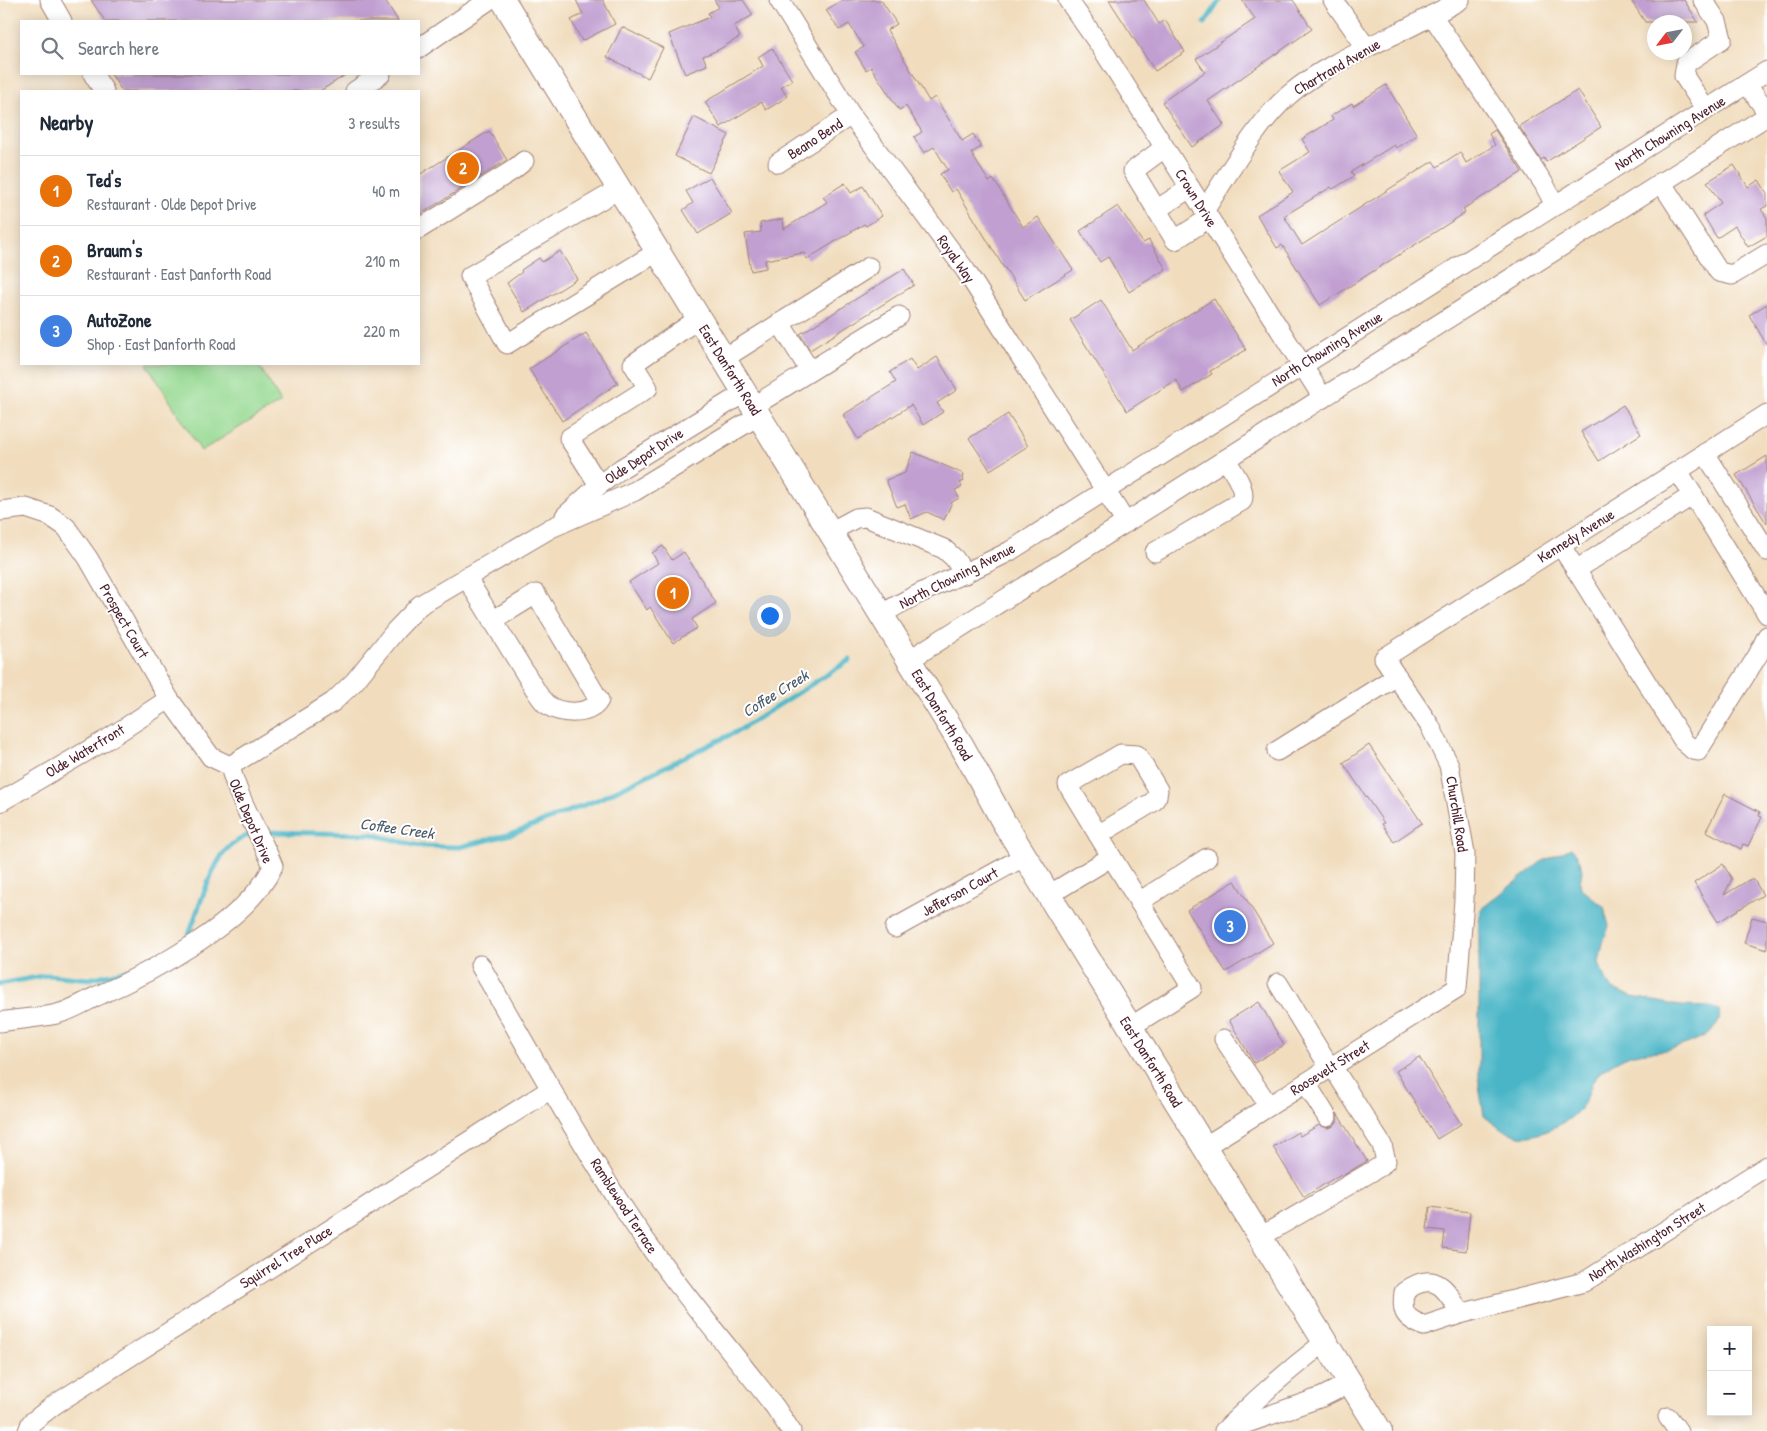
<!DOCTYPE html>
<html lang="en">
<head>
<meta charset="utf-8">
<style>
  :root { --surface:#fff; --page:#f6f6f7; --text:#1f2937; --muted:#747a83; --line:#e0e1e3; --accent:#0f766e }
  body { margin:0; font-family:"Patrick Hand",sans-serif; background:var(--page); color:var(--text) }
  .controls { position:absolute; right:15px; bottom:15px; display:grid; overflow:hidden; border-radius:0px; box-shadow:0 2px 12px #0003 }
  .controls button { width:45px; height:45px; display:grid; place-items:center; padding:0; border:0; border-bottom:1px solid var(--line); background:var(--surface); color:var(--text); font:25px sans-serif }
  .compass { position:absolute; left:1647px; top:15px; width:45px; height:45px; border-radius:50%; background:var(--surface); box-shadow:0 2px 12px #0003; rotate:238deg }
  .you { position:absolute; left:769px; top:615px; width:18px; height:18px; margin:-12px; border:4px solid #fff; border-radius:50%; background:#1a73e8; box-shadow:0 0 0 8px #1a73e833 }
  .badge { display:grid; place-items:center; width:32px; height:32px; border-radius:50%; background:var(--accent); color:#fff; font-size:16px; font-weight:700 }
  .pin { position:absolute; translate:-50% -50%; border:2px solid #fff; box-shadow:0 1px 5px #0006 }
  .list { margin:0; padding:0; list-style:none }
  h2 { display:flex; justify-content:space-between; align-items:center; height:65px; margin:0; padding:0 20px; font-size:21px }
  h2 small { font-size:16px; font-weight:400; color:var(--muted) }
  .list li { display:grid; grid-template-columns:32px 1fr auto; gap:15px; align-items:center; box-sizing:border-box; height:70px; padding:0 20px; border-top:1px solid var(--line) }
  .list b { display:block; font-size:19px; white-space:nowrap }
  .list p { margin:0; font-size:16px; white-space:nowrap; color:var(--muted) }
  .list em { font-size:16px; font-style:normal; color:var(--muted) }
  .icon { flex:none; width:28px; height:28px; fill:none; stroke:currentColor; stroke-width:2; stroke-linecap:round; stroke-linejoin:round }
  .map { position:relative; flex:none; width:1767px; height:1431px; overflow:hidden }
  .search { position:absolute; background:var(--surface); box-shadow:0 2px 12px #0003; left:20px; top:20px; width:400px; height:55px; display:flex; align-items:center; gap:12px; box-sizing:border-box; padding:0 18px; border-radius:0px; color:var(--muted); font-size:19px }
  .panel { position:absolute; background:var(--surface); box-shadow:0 2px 12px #0003; left:20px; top:90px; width:400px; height:275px; border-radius:0px }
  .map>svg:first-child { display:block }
</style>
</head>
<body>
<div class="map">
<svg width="1767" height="1431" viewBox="0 0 1767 1431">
  <rect width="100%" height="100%" fill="#fff"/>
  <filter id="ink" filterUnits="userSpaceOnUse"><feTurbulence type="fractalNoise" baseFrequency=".02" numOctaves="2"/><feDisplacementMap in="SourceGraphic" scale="10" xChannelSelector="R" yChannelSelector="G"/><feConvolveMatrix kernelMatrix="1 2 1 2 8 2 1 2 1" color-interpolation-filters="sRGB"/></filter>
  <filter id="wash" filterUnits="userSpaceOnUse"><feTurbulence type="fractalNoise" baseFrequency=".0096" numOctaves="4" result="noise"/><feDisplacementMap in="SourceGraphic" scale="20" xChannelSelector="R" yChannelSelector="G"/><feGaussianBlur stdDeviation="1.12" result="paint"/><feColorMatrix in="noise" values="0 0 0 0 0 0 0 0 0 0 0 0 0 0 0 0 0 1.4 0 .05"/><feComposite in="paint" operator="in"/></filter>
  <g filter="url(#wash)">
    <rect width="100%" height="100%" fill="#f1ddbe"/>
    <!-- green -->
    <polygon fill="#95d991" stroke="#707c5e" points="147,364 258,364 281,402 201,451"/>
    <!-- water -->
    <path fill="#49b5c6" stroke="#4a6a78" d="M1571 848 1576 853 1580 861 1582 871 1580 882 1581 888 1604 907 1609 926 1603 943 1599 963 1605 979 1613 989 1633 997 1681 1006 1711 1007 1719 1011C1725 1032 1690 1043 1675 1048 1658 1053 1638 1050 1623 1058 1613 1063 1602 1069 1595 1078 1591 1082 1590 1090 1588 1095 1586 1101 1582 1107 1578 1111 1568 1123 1535 1139 1520 1136 1505 1133 1495 1125 1484 1116L1479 1086V923L1481 909 1541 862Z"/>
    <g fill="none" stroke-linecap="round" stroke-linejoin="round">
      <!-- stream -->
      <g stroke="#49b5c6" stroke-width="5">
        <polyline points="1205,23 1220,0"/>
        <polyline points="262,832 371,834 419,846 460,847 515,833 599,799 738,731 850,660"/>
        <path d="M186 943C195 919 210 867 227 849 235 841 243 837 254 833"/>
        <polyline points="0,984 48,975 89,979 137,968"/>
      </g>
    </g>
    <g id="blocks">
      <!-- building -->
      <g fill="#c1a0d1">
        <polygon points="91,0 385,0 398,21 105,21"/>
        <polygon points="576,0 603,0 615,24 582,41 571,20 583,14"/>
        <polygon points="714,0 743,0 753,15 734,26 740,37 718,50 703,56 707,65 685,74 669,34 710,17 708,13 719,7"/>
        <polygon points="842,0 881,0 897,24 887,30 929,101 935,97 962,141 973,134 981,147 971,153 989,182 993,179 1023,227 1038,217 1073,270 1025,300 1005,268 1004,268 956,189 951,192 940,174 948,170 934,147 924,153 914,137 922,132 906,106 899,110 871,67 866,70 855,52 864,47 849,24 839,30 826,10"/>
        <polygon points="1109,0 1144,0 1159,24 1165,20 1185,52 1155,71"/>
        <polygon points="1242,0 1293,0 1312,29 1208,101 1224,125 1192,147 1162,102 1205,72 1196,59 1255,19"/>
        <polygon points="1631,0 1684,0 1698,22 1645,22"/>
        <polygon points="622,27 663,48 648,78 607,57"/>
        <polygon points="772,48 792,80 781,87 787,97 766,110 761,102 721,127 705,102 763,66 758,57"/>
        <polygon points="111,74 347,74 320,91 122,91"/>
        <polygon points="1386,85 1417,135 1396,148 1394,145 1351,172 1354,176 1333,189 1331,187 1284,216 1302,245 1433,161 1437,167 1460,152 1466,163 1495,145 1489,134 1495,130 1522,172 1463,209 1465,213 1320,305 1282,245 1277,248 1257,215 1293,192 1279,171 1310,152 1302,139 1333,120 1331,116 1352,103 1353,106"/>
        <polygon points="1578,90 1601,127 1546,162 1544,158 1541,160 1519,126"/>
        <polygon points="694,117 729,135 709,173 675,156"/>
        <polygon points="489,131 507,160 419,215 419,175"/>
        <polygon points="1734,165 1748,187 1759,180 1767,193 1767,206 1761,209 1767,218 1767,236 1748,247 1735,226 1717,238 1703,215 1721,203 1707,182"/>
        <polygon points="710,177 732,213 698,234 683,210 693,203 686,191"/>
        <polygon points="845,183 851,193 863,186 882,216 866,226 864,224 807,259 804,253 765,260 766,268 751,271 745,234 761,232 760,223 783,219 784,229 827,202 823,197"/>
        <polygon points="1118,206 1143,243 1149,240 1166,269 1129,292 1108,257 1100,262 1080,231"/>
        <polygon points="560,251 577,279 524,312 507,283 522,272 521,270 539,258 542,262"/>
        <polygon points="904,269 914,285 810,350 800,334"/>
        <polygon points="1214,299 1246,350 1210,371 1212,374 1183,392 1176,380 1127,411 1070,320 1101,300 1132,350"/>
        <polygon points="1767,304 1767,345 1749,315"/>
        <polygon points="586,333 618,383 562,421 529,369"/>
        <polygon points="937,357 957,390 937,403 943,412 923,425 911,405 858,439 843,415 896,382 890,372 910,359 917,370"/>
        <polygon points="1623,405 1641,434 1599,461 1581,432"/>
        <polygon points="1008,414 1028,446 990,470 969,438"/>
        <polygon points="913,452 964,474 963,478 964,481 960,483 962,487 955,490 959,498 952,502 944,520 927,512 911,519 905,504 897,507 886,480 905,473"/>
        <polygon points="1767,456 1767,524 1736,475"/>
        <polygon points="663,546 672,560 684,552 716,603 692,619 697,628 673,643 650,607 647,610 629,582 658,563 652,553"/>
        <polygon points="1369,745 1422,823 1394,842 1382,824 1384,823 1343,763"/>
        <polygon points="1725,794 1760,812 1759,816 1762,817 1748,846 1743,844 1741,849 1706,831"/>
        <polygon points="1723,864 1732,879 1724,895 1749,880 1754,880 1763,895 1718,922 1694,883"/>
        <polygon points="1235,881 1273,943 1226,972 1187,910"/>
        <polygon points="1752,917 1767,921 1767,950 1744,943"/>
        <polygon points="1259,1002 1284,1045 1254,1063 1229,1020"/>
        <polygon points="1419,1057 1461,1124 1437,1139 1396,1071"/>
        <polygon points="1337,1113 1367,1161 1342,1176 1341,1174 1304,1197 1273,1147 1298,1132 1300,1136 1319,1125 1327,1128 1332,1127 1337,1122"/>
        <polygon points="1430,1207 1470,1212 1466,1251 1443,1248 1445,1231 1427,1229"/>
      </g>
    </g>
  </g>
  <g filter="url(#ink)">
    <use href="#blocks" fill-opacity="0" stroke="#9e7e74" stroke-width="1"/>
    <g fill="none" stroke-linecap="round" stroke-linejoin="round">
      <defs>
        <g id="minor">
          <polyline points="50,0 62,21"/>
          <polyline points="779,0 851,115 966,271 1126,523"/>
          <polyline points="1068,0 1103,50 1323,398"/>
          <polyline points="1333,0 1366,47"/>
          <polyline points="1703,0 1717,21 1722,39 1686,63 1684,76 1706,110"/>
          <polyline points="1432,15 1544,184 1555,205"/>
          <polyline points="419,48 489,0"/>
          <polyline points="93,74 104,91"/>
          <polyline points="1747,84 1767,112"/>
          <polyline points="355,91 381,74"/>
          <polyline points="1164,148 1133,171 1175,240 1209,218"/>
          <polyline points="778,163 851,115"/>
          <polyline points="1661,182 1719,272 1732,275 1767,254"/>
          <polyline points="619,189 470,276 507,344 657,252"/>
          <polyline points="1156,210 1190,188"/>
          <path d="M1204 211C1228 175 1257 122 1290 94 1318 70 1355 53 1389 37 1413 26 1437 13 1460 0"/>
          <polyline points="419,229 513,170 524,161"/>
          <polyline points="780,323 810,371"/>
          <polyline points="723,359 869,267"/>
          <polyline points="752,407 899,316"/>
          <polyline points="1705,453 1767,551"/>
          <polyline points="1678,471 1767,614"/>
          <polyline points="599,485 569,438 648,388 633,364 698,319"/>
          <polyline points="0,511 26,508 50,516 66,527 88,558 169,699 211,757 230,766"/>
          <polyline points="565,516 599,485 622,468 744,393"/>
          <polyline points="830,532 856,518 866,517 944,549 954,558 965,574"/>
          <polyline points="1561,546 1684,742 1693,750 1698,751 1758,655 1767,636"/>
          <path d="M1155 552 1242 501C1247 488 1232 471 1226 459"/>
          <polyline points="1576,570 1693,495"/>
          <path d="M466 577 538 694C540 697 543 701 546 704 559 714 590 717 599 700L536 594 492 621"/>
          <path d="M881 615C921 589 968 574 1010 551L1767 71"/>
          <polyline points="909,660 1767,116"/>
          <polyline points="1277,751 1397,676"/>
          <polyline points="230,766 333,702 354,682 396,630 420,605 551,528 635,491 758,416"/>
          <polyline points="0,802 111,737 169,699"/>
          <path d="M1098 835 1153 802 1157 796 1158 790 1137 755 1121 754 1068 785C1109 853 1150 920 1192 988L1130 1027"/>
          <polyline points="1049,895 1111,857"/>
          <polyline points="1139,902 1207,858"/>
          <polyline points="895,928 1025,856"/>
          <path d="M480 965C526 1046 572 1128 622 1206 668 1277 724 1341 775 1407L791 1431"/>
          <polyline points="1278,983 1330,1068"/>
          <path d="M0 1022C19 1019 38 1018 57 1014 70 1011 83 1003 95 997 150 973 248 922 273 866 259 832 239 802 230 766"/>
          <polyline points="1224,1039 1269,1106"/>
          <polyline points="1306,1083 1327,1117"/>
          <polyline points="1204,1147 1457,988 1464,900 1465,853 1449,765 1430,726 1384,658 1767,414"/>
          <polyline points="1260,1237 1381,1166 1386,1161 1382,1145 1332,1066"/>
          <path d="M1460 1314C1447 1288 1434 1269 1404 1292 1401 1313 1405 1318 1424 1326L1460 1314 1584 1282 1767 1166"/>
          <polyline points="1668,1417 1678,1431"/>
          <path d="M1228 1427C1258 1397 1291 1368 1325 1342"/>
          <polyline points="28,1431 31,1423 54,1405 551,1089"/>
          <polyline points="1224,1431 1322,1397 1350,1383"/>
        </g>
        <polyline id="major" points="503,0 962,746 1003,821 1380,1431"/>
      </defs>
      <!-- minor casing -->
      <use href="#minor" stroke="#9e7e74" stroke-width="21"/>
      <!-- major casing -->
      <use href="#major" stroke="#9e7e74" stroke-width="26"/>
      <!-- minor -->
      <use href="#minor" stroke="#fff" stroke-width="19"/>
      <!-- major -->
      <use href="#major" stroke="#fff" stroke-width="24"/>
    </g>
  </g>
  <g text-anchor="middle" stroke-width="4" stroke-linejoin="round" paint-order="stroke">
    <!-- street labels -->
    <g font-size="15" fill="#4a1f2b" stroke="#fff">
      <text transform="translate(1337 67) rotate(-30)" y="5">Chartrand Avenue</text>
      <text transform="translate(1670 133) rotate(-32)" y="5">North Chowning Avenue</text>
      <text transform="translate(815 139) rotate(-33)" y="5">Beano Bend</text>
      <text transform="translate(1196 198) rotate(58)" y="5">Crown Drive</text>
      <text transform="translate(956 259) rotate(55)" y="5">Royal Way</text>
      <text transform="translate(1327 349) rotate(-32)" y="5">North Chowning Avenue</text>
      <text transform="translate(730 370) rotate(58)" y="5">East Danforth Road</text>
      <text transform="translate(644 456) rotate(-33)" y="5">Olde Depot Drive</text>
      <text transform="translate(1576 536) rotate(-32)" y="5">Kennedy Avenue</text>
      <text transform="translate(957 576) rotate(-27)" y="5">North Chowning Avenue</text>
      <text transform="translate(124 621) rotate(60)" y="5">Prospect Court</text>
      <text transform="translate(942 715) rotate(59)" y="5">East Danforth Road</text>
      <text transform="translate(85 751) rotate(-31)" y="5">Olde Waterfront</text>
      <text transform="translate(1457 814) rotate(81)" y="5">Churchill Road</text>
      <text transform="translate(251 821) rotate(67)" y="5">Olde Depot Drive</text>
      <text transform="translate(960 892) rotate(-29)" y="5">Jefferson Court</text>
      <text transform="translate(1151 1062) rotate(58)" y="5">East Danforth Road</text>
      <text transform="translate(1330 1068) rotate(-32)" y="5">Roosevelt Street</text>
      <text transform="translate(624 1206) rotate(57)" y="5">Ramblewood Terrace</text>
      <text transform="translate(1647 1242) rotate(-32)" y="5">North Washington Street</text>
      <text transform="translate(286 1257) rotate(-32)" y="5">Squirrel Tree Place</text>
    </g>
    <!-- water labels -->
    <g font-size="16" font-style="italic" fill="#4a5b69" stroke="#fff">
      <text transform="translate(775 693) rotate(-32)" y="6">Coffee Creek</text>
      <text transform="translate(397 828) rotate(8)" y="6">Coffee Creek</text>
    </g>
  </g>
</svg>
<div class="controls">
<button>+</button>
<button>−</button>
</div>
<svg class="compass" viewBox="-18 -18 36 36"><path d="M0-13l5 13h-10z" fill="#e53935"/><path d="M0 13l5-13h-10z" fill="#747a83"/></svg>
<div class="you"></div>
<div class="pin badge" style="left:673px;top:593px;background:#e8710a">1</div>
<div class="pin badge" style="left:463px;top:168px;background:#e8710a">2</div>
<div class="pin badge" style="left:1230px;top:926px;background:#3f7fe0">3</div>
<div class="search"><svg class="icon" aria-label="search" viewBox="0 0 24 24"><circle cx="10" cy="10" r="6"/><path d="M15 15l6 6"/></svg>Search here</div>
<section class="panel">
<h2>Nearby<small>3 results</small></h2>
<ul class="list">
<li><span class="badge" style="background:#e8710a">1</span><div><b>Ted's</b><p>Restaurant · Olde Depot Drive</p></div><em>40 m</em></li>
<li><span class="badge" style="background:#e8710a">2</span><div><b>Braum's</b><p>Restaurant · East Danforth Road</p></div><em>210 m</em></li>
<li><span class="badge" style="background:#3f7fe0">3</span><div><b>AutoZone</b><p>Shop · East Danforth Road</p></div><em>220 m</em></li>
</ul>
</section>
</div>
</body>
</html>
